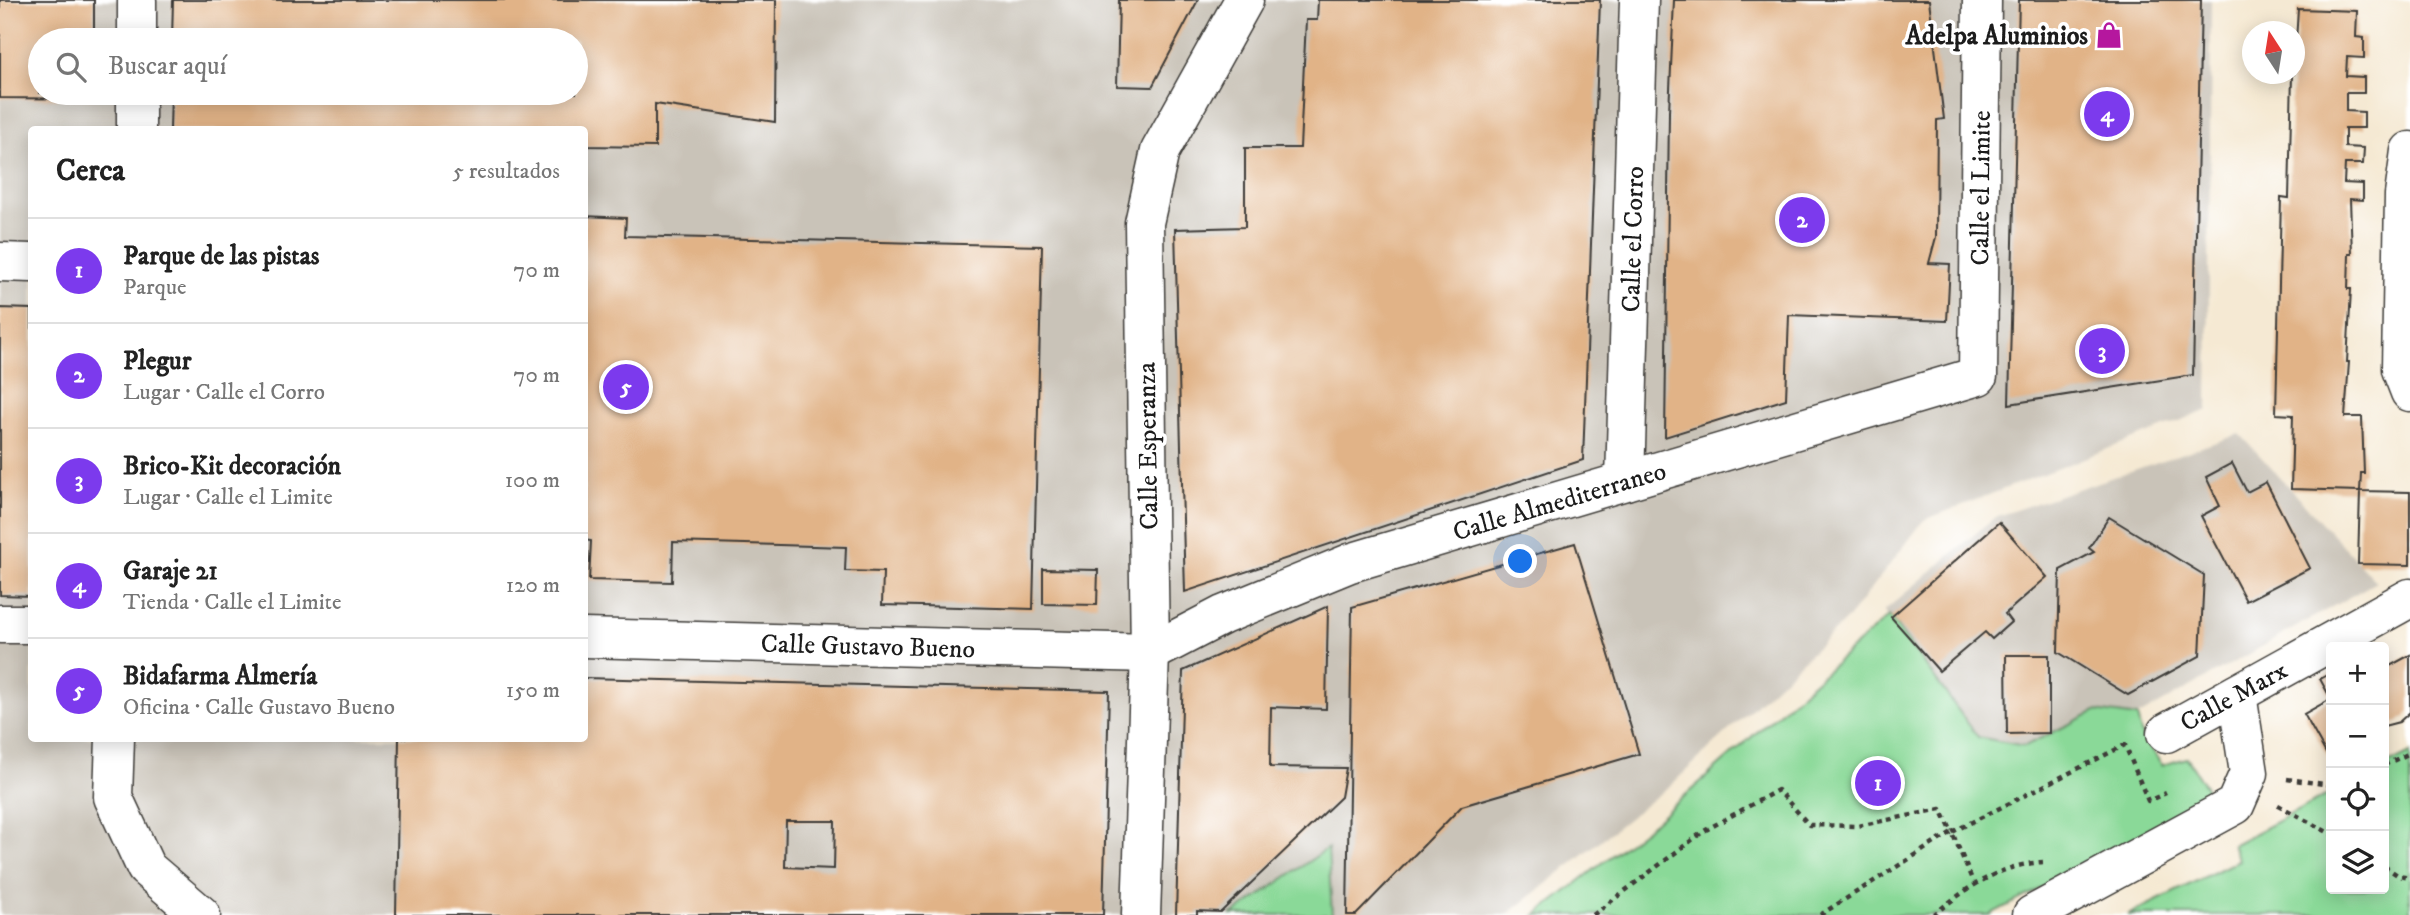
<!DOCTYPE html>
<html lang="es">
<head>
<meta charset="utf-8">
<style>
  :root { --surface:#fff; --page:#f6f6f6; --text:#222; --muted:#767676; --line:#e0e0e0; --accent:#7c3aed }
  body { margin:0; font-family:"IM FELL DW Pica",serif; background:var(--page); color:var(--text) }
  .controls { position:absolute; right:21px; bottom:21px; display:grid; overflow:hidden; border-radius:7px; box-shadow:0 4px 18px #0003 }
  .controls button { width:63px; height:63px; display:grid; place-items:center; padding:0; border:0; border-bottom:2px solid var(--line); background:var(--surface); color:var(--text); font:35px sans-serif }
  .compass { position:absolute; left:2242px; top:21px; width:63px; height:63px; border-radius:50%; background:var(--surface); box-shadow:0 4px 18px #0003; rotate:348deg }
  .you { position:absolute; left:1521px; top:562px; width:24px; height:24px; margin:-18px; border:5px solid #fff; border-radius:50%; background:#1a73e8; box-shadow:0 0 0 10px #1a73e833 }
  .badge { display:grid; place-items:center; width:46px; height:46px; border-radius:50%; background:var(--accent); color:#fff; font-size:23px; font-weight:700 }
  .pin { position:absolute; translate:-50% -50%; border:4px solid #fff; box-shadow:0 2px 7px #0006 }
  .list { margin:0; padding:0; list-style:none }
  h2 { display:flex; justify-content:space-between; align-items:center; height:91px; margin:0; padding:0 28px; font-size:30px }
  h2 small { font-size:23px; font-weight:400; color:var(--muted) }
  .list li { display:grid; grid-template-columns:46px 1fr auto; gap:21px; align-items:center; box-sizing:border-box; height:105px; padding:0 28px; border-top:2px solid var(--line) }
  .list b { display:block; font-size:26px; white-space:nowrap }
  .list p { margin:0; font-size:23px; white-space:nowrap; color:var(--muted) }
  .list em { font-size:23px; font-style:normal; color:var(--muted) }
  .icon { flex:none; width:38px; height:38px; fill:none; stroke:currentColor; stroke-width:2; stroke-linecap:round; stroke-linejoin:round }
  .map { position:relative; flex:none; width:2410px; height:915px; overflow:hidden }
  .search { position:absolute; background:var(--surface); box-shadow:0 4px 18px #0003; left:28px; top:28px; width:560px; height:77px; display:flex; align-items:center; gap:18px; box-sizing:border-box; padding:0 24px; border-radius:38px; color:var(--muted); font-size:26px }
  .panel { position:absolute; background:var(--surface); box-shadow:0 4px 18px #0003; left:28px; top:126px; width:560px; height:616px; border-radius:7px }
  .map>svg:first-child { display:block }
</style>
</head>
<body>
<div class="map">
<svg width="2410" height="915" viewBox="0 0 2410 915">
  <rect width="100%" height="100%" fill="#fff"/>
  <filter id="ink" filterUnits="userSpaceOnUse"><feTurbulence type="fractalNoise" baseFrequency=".0143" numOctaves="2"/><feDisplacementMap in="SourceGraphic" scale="14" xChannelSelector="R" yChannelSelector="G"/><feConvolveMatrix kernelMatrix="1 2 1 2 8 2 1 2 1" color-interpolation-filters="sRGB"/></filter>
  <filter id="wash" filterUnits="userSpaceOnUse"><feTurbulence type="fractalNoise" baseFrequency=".00686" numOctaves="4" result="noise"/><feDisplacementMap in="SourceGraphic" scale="28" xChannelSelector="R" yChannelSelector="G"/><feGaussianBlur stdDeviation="1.57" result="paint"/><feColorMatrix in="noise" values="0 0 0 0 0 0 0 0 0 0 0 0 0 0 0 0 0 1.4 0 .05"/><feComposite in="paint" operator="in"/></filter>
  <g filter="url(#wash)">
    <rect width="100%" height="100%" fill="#f5e9d3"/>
    <!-- industrial -->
    <g fill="#c9c3b8" fill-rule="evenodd">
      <path d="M0 0H2211L2208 410 1924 520 1850 616 1673 783 1507 915H0ZM40 40H576V93H40ZM32 130H584V738H32Z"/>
      <polygon points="2240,434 2376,582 2137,717 2096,711 2025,746 1978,737 1884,611 1995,517"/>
    </g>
    <!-- green -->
    <g fill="#8ad998" stroke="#537a5a" stroke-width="2">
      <polygon points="1889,616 1978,737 2025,746 2096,711 2137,717 2141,732 2162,765 2187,758 2214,800 1989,915 1536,915 1656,821"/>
      <polygon points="2410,753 2410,915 2128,915 2239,860 2232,845 2331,793 2331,889 2384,889 2384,766"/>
      <polygon points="1328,848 1332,915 1232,915"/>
    </g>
    <g id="blocks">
      <!-- building -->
      <g fill="#e1b387" fill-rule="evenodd">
        <polygon points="0,0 94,0 94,40 40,40 40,93 93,93 93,99 0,98"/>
        <polygon points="173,0 776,0 775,122 655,104 655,147 584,146 584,130 170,130 171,93 576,93 576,40 172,40"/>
        <polygon points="1119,0 1198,0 1152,87 1117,86"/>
        <polygon points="1318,0 1600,0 1583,460 1185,592 1175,229 1245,227 1245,148 1300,148 1306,20 1317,20"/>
        <polygon points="1674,0 1929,0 1944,119 1937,120 1936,237 1929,263 1950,264 1947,321 1789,315 1786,399 1665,437 1669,112"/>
        <polygon points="2019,0 2201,0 2193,375 2009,404"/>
        <polygon points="2298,9 2357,11 2356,37 2364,38 2364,58 2347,57 2346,76 2364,77 2364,93 2346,93 2346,111 2364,112 2364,128 2345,128 2345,147 2364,148 2363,164 2345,164 2344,183 2363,184 2363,200 2350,199 2352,254 2349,254 2348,289 2351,289 2347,362 2349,362 2345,417 2362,417 2364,473 2361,473 2360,491 2410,492 2410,565 2358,564 2360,491 2291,489 2293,415 2276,414 2281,197 2289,198 2292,74 2294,74"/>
        <polygon points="584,216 626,218 625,236 1042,246 1033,609 882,605 883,572 845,571 846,547 673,542 672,582 589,580 591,541 584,540"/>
        <polygon points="0,308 32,309 32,596 0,595"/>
        <polygon points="2232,463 2247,492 2266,482 2310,568 2246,601 2201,516 2220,506 2206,477"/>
        <polygon points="2109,517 2204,575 2200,656 2128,695 2058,652 2060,570 2094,552 2089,548"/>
        <polygon points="1999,522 2047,577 2005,614 2011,622 1992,639 1985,632 1939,671 1891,617"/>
        <polygon points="1575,543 1639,754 1462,806 1356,915 1347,915 1352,607"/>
        <polygon points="1043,569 1098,570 1097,605 1043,604"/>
        <polygon points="1328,606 1326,709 1271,707 1270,767 1346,768 1341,797 1221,912 1197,911 1197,915 1176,915 1183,671"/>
        <polygon points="2006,655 2049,655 2049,733 2007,734"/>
        <polygon points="2410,655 2410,712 2399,722 2384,726 2384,669"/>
        <polygon points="2331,673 2331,699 2320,679"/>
        <path d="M584 678 1109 691 1103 915H396L399 738H584ZM786 821H835L834 869 785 867Z"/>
        <polygon points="2331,699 2331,755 2328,757 2304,714"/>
      </g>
    </g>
  </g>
  <g filter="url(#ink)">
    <use href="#blocks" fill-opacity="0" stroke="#3d3b37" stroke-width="2"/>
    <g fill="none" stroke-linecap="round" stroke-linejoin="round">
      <defs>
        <g id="street">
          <polyline points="137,40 137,0"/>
          <polyline points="136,130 136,93"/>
          <polyline points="2410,151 2404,195 2401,369 2410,392"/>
          <polyline points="0,262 32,263"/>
          <path id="s1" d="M1625 481 1639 0"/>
          <polyline points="0,624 32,624"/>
          <path id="s2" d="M584 638 1150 653 1223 615 1350 563 1978 376 1982 0"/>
          <path id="s3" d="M2166 733 2410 598"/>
          <polyline points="115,738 113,797 146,868 201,915"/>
          <polyline points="1141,915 1150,653 1144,223 1160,151 1244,0"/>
          <polyline points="2032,915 2235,805 2249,773 2237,694"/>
        </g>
      </defs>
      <!-- street casing -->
      <use href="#street" stroke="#3d3b37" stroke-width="41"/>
      <!-- path -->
      <g stroke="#3d3b37" stroke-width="4.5" stroke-dasharray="5 5" stroke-linecap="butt">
        <polyline points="2384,765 2410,753"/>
        <polyline points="2287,779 2331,785"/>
        <polyline points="2278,805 2331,834"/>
        <polyline points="2384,866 2399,876 2410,878"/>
        <polyline points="1593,915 1704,831 1778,790 1809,825 1858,826 1941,809 1952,832 2125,745 2148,801 2166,793"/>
        <polyline points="1820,915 1952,832 1973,882"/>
        <path d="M1933 915C1967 888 1998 865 2043 862"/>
      </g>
      <!-- street -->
      <use href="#street" stroke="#fff" stroke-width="38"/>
    </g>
  </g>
  <!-- icons -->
  <defs>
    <symbol id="shop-bare" viewBox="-9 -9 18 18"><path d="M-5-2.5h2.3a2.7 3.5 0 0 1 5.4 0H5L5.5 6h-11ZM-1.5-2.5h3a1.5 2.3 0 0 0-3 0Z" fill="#b5179e" stroke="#fff" stroke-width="2.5" paint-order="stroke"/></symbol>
  </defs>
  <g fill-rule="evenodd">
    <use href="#shop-bare" x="2090" y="16" width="38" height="38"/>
  </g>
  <g text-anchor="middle" stroke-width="7" stroke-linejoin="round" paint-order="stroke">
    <!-- poi labels -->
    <g font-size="26" font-weight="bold" fill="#1c1c1c" stroke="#fff" text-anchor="end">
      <text x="2088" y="44">Adelpa Aluminios</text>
    </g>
    <!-- street labels -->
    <g font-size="26" fill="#1c1c1c" stroke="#fff">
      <text dy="9" stroke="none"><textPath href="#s2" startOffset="1629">Calle el Limite</textPath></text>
      <text dy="9" stroke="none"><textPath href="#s1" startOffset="242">Calle el Corro</textPath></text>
      <text transform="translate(1147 446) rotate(-91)" y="9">Calle Esperanza</text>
      <text dy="9" stroke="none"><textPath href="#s2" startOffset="1004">Calle Almediterraneo</textPath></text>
      <text dy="9" stroke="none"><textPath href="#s2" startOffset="284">Calle Gustavo Bueno</textPath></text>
      <text dy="9" stroke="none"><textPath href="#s3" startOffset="77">Calle Marx</textPath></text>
    </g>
  </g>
</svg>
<div class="controls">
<button>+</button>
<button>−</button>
<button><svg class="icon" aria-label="locate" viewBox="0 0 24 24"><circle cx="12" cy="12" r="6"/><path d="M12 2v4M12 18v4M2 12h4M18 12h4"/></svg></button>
<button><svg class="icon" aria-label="layers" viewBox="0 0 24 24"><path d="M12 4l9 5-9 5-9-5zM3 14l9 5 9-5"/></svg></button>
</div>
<svg class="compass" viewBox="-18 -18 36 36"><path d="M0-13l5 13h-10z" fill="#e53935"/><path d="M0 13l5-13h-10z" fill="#767676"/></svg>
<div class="you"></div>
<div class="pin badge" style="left:1878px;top:783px">1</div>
<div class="pin badge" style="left:1802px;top:220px">2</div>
<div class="pin badge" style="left:2102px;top:351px">3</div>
<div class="pin badge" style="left:2107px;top:114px">4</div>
<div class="pin badge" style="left:626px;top:387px">5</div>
<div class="search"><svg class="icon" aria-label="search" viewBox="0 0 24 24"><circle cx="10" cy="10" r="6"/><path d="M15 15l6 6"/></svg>Buscar aquí</div>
<section class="panel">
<h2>Cerca<small>5 resultados</small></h2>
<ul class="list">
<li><span class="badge">1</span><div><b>Parque de las pistas</b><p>Parque</p></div><em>70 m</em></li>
<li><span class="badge">2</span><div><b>Plegur</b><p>Lugar · Calle el Corro</p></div><em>70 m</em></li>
<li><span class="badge">3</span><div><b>Brico-Kit decoración</b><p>Lugar · Calle el Limite</p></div><em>100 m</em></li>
<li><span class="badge">4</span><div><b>Garaje 21</b><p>Tienda · Calle el Limite</p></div><em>120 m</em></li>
<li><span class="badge">5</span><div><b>Bidafarma Almería</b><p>Oficina · Calle Gustavo Bueno</p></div><em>150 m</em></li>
</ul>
</section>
</div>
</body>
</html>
